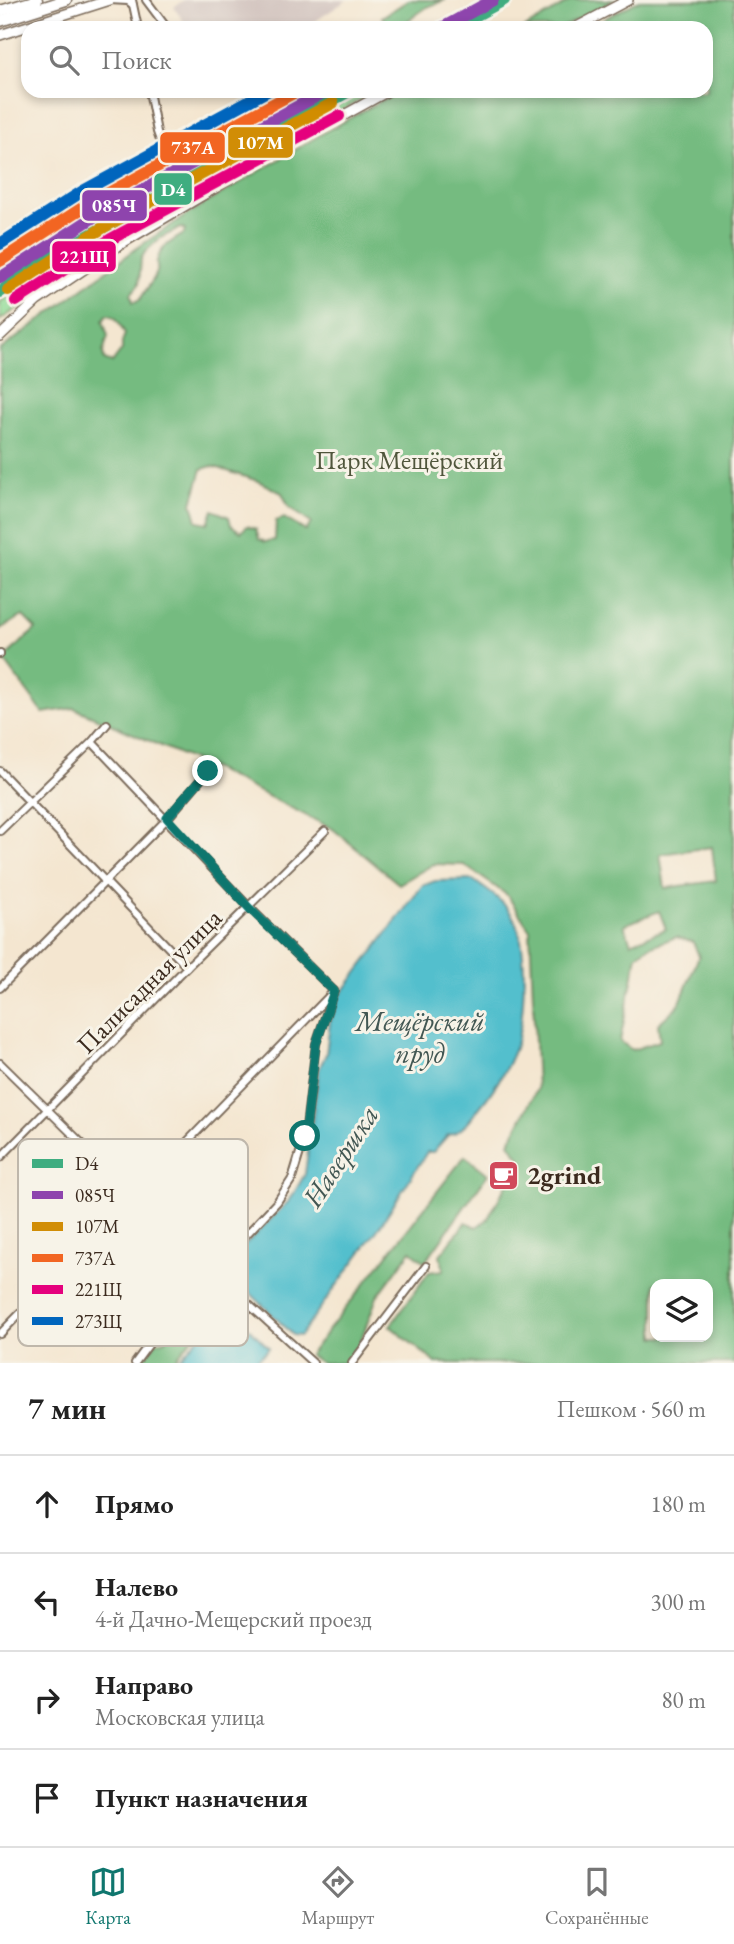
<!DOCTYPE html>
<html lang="ru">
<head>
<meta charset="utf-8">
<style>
  :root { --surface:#fff; --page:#f6f6f6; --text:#222; --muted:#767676; --line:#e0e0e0; --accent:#0f766e }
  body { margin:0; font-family:"EB Garamond",serif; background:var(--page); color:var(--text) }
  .controls { position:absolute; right:21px; bottom:21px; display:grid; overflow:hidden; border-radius:14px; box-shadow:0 4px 10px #0003 }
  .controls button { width:63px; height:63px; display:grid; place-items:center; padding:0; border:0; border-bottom:2px solid var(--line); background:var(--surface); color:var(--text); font:35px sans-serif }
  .stop { position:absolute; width:21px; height:21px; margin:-16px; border:5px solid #0f766e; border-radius:50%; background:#fff }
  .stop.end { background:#0f766e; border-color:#fff; box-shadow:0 2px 7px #0008 }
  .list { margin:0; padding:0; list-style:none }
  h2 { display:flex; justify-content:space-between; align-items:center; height:91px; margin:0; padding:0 28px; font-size:30px }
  h2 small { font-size:23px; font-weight:400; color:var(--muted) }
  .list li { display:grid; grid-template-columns:46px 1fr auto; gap:21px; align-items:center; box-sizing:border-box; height:98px; padding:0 28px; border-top:2px solid var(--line) }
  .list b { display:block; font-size:26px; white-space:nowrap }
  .list p { margin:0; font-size:23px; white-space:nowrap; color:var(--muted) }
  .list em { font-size:23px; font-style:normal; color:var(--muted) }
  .icon { flex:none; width:38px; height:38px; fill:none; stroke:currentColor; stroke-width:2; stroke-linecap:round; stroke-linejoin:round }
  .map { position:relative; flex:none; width:734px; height:1363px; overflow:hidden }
  .search { position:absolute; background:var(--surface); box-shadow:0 4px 10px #0003; left:21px; right:21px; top:21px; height:77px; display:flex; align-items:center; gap:18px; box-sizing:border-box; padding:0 24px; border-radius:21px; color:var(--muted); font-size:26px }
  .sheet { height:483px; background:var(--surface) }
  nav { display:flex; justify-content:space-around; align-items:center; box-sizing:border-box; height:98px; border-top:2px solid var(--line); background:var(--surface); font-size:19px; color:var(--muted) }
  nav a { display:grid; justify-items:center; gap:4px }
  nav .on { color:var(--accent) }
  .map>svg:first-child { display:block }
</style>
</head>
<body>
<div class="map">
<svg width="734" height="1363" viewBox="0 0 734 1363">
  <rect width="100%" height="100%" fill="#f7f3e8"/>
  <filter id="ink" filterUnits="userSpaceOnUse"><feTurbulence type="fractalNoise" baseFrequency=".0143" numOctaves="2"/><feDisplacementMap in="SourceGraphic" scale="14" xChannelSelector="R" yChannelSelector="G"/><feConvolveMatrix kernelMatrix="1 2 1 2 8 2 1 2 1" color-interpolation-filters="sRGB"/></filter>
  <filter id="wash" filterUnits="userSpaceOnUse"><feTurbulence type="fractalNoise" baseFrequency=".00686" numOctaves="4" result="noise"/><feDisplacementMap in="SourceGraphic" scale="28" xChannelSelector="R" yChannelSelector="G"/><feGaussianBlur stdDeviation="1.57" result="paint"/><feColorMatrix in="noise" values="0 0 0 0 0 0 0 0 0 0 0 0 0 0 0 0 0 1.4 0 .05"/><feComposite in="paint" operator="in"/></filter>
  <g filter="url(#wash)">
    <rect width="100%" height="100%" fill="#f4e6d0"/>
    <!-- industrial -->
    <polygon fill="#cfc0bb" points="184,0 347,0 305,28 188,28 174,7"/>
    <!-- green -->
    <g fill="#91db97" stroke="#66825a" stroke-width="2">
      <polygon points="363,91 376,91 291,139 212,179 210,177 256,154"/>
      <polygon points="164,201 168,206 159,219 131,233 0,320 0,302 66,258"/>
    </g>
    <!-- forest -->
    <g fill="#74bb80" stroke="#58724f" stroke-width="2" fill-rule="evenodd">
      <polygon points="409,0 445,0 427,7 403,24 390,27 382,17"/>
      <polygon points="572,0 615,0 561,28 525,28"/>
      <path d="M640 0H734V1363H436L390 1326 429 1272 444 1270 440 1255 466 1222 476 1227 487 1220 521 1159 509 1143 537 1089 530 930 507 895 464 865 434 864 399 884 333 829 214 769 74 708 43 713 3 659 36 629 23 616 0 629V350L137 248 191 212 330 129 399 91H706V28H586ZM181 228 185 229 184 234C172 241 160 247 157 261 156 265 158 268 157 272 153 282 145 290 140 300L133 302 131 294 139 284 141 259 145 252 160 238ZM107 315C118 315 120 326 125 334L122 342V350L112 363 104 360 103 352 108 336 103 321ZM212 466 258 481 282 493 289 507 311 523 306 531 284 518 276 521 275 540 265 542 259 539 256 529 247 526 241 532 231 525 229 517 213 510 208 523 197 521 192 503 202 469ZM712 847 716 881 665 888 660 854ZM659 911 666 929 631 943 624 925ZM676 937 693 942 699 956 679 1005 658 1024 660 1041 632 1050 620 1041 637 955 649 947ZM655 1284H708V1337H655Z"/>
      <polygon points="465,1156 488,1174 425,1262 411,1251 377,1297 358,1348 347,1363 321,1363 309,1355"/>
      <polygon points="208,1277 215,1279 224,1287 221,1303 172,1363 141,1363 156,1342 166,1340 167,1326"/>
    </g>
    <!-- water -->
    <g fill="#53bfcd" stroke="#477476" stroke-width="2">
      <path d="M473 880C491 893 510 904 517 926 528 955 525 1025 513 1053 504 1075 491 1094 476 1112 468 1122 461 1133 448 1135L433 1152H427L378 1229 310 1322 300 1336 293 1335 230 1273 228 1262 290 1200 305 1174 319 1069 326 1054 330 1022 339 997 422 886 435 881Z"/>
      <polygon points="226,1305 269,1348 254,1363 176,1363"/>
    </g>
  </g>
  <g filter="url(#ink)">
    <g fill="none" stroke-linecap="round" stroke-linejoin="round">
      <defs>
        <g id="street">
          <polyline points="109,0 128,1 133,5"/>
          <polyline points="132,0 138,28"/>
          <polyline points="146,0 167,28"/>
          <polyline points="149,91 157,132 162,146"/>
          <polyline points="0,653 0,654"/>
          <polyline points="92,742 249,907 334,991"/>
          <polyline points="0,771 187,967"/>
          <polyline points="0,831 92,742 107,724"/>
          <polyline points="0,988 167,819 208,771"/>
          <polyline points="0,1063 212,1271 313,1363"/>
          <polyline points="0,1158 187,967 325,831"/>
          <polyline points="212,1271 277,1202 292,1179 305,1136 316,1044 333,993"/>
          <polyline points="0,1334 334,991"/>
          <polyline points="135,1363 207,1266"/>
          <polyline points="352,1363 426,1266"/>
        </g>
        <g id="secondary">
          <polyline points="575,28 628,0"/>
          <polyline points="0,35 110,0"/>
          <polyline points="0,336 37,301 124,242 257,163 388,91"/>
        </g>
        <g id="primary">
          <polyline points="0,11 37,0"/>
          <polyline points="0,21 66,0"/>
        </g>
      </defs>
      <!-- street casing -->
      <use href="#street" stroke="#7c6c5c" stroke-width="10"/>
      <!-- secondary casing -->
      <use href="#secondary" stroke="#7c6c5c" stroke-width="12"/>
      <!-- primary casing -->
      <use href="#primary" stroke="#7c6c5c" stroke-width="13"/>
      <!-- street -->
      <use href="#street" stroke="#fff" stroke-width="6"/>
      <!-- secondary -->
      <use href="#secondary" stroke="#fff" stroke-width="9"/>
      <!-- primary -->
      <use href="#primary" stroke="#fff" stroke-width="10"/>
      <defs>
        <g id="rail-1">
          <polyline points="453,28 504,0"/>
          <polyline points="0,292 61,251 349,91"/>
        </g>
        <g id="rail-2">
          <polyline points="442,28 493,0"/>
          <polyline points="0,278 97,215 326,91"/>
        </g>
        <polyline id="rail-3" points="8,290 104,227 333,103"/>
        <polyline id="rail-4" points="0,261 90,203 297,91"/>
        <polyline id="rail-5" points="16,301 111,239 339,116"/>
        <polyline id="rail-6" points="0,244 83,191 267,91"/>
      </defs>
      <!-- rail-1 casing -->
      <use href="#rail-1" stroke="#f7f3e8" stroke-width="18"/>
      <!-- rail-2 casing -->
      <use href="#rail-2" stroke="#f7f3e8" stroke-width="18"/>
      <!-- rail-3 casing -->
      <use href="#rail-3" stroke="#f7f3e8" stroke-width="18"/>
      <!-- rail-4 casing -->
      <use href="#rail-4" stroke="#f7f3e8" stroke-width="18"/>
      <!-- rail-5 casing -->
      <use href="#rail-5" stroke="#f7f3e8" stroke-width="18"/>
      <!-- rail-6 casing -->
      <use href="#rail-6" stroke="#f7f3e8" stroke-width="18"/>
      <!-- rail-1 -->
      <use href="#rail-1" stroke="#3fad80" stroke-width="12"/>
      <!-- rail-2 -->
      <use href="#rail-2" stroke="#8e44ad" stroke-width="12"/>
      <!-- rail-3 -->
      <use href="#rail-3" stroke="#d18d06" stroke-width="12"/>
      <!-- rail-4 -->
      <use href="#rail-4" stroke="#f26522" stroke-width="12"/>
      <!-- rail-5 -->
      <use href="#rail-5" stroke="#e5007d" stroke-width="12"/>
      <!-- rail-6 -->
      <use href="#rail-6" stroke="#0065bd" stroke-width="12"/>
    </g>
  </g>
  <g fill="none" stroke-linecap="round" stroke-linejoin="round" filter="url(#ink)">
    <!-- route -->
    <polyline stroke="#0f766e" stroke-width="9" points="208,771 167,818 249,908 334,991 316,1044 305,1136"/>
  </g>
  <!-- icons -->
  <defs>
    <symbol id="cafe-square" viewBox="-11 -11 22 22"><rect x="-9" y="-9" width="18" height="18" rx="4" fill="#d1495b" stroke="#f7f3e8"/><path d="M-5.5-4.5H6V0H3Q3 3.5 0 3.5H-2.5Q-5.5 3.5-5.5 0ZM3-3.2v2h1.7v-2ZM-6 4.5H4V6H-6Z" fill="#fff"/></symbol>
  </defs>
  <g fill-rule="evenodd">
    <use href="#cafe-square" x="486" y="1158" width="35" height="35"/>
  </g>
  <g text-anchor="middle" stroke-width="6" stroke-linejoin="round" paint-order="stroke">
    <!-- park labels -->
    <g font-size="26" fill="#50563c" stroke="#f7f3e8">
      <text x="409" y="469">Парк Мещёрский</text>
    </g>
    <!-- street labels -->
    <g font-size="26" fill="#3b2a1e" stroke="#f7f3e8">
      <text transform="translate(149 981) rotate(-45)" y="9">Палисадная улица</text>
    </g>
    <!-- poi labels -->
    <g font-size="26" font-weight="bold" fill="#3b2a1e" stroke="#f7f3e8" text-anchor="start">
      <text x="527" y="1184">2grind</text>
    </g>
    <!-- water labels -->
    <g font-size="28" font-style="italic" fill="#425753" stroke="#f7f3e8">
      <text x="420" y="1031">Мещёрский<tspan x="420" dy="32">пруд</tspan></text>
      <text transform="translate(340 1156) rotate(-57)" y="10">Навершка</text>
    </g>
  </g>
  <!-- legend -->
  <rect x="18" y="1139" width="230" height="207" rx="10" fill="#f7f3e8" stroke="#bfb7ab" stroke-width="2"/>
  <rect x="32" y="1159" width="31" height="9" fill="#3fad80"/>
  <rect x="32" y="1191" width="31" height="8" fill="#8e44ad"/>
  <rect x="32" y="1222" width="31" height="9" fill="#d18d06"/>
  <rect x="32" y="1254" width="31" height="8" fill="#f26522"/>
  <rect x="32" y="1285" width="31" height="9" fill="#e5007d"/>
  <rect x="32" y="1317" width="31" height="8" fill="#0065bd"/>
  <g font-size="19" fill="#3b2a1e">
    <text x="75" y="1170">D4</text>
    <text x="75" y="1202">085Ч</text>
    <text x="75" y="1233">107М</text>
    <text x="75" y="1265">737А</text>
    <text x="75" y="1296">221Щ</text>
    <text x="75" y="1328">273Щ</text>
  </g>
  <g stroke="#f7f3e8" stroke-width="2.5">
    <rect x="227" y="126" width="67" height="33" rx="7" fill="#d18d06"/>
    <rect x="159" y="131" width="67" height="33" rx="7" fill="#f26522"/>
    <rect x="153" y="172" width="40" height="34" rx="7" fill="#3fad80"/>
    <rect x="81" y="189" width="67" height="33" rx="7" fill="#8e44ad"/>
    <rect x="51" y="240" width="66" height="33" rx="7" fill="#e5007d"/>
  </g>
  <g font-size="19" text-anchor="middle" font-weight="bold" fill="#fff">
    <text x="260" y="149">107М</text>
    <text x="193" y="154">737А</text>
    <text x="173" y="196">D4</text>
    <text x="114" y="212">085Ч</text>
    <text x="84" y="263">221Щ</text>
  </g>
</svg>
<div class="controls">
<button><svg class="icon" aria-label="layers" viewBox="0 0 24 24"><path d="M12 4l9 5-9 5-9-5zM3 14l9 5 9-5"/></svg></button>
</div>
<div class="stop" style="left:305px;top:1136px"></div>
<div class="stop end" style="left:208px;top:771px"></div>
<div class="search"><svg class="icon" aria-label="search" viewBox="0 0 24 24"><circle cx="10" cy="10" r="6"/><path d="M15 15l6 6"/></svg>Поиск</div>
</div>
<section class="sheet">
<h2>7 мин<small>Пешком · 560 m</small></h2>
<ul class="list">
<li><svg class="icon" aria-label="ahead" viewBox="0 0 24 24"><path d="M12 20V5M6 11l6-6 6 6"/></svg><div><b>Прямо</b></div><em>180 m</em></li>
<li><svg class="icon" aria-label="left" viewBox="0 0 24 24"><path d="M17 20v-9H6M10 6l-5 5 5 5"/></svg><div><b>Налево</b><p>4-й Дачно-Мещерский проезд</p></div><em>300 m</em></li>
<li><svg class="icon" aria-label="right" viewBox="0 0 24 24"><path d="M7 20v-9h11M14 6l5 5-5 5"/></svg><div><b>Направо</b><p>Московская улица</p></div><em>80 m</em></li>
<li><svg class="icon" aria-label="arrive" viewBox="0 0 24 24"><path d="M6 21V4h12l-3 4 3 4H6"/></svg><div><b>Пункт назначения</b></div></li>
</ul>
</section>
<nav>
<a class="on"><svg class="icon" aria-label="map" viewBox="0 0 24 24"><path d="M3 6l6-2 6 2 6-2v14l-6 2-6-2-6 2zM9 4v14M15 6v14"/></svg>Карта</a>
<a><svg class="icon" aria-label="directions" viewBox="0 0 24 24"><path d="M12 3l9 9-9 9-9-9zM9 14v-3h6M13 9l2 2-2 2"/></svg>Маршрут</a>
<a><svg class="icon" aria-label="saved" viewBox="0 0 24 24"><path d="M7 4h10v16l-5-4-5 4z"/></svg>Сохранённые</a>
</nav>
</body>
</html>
